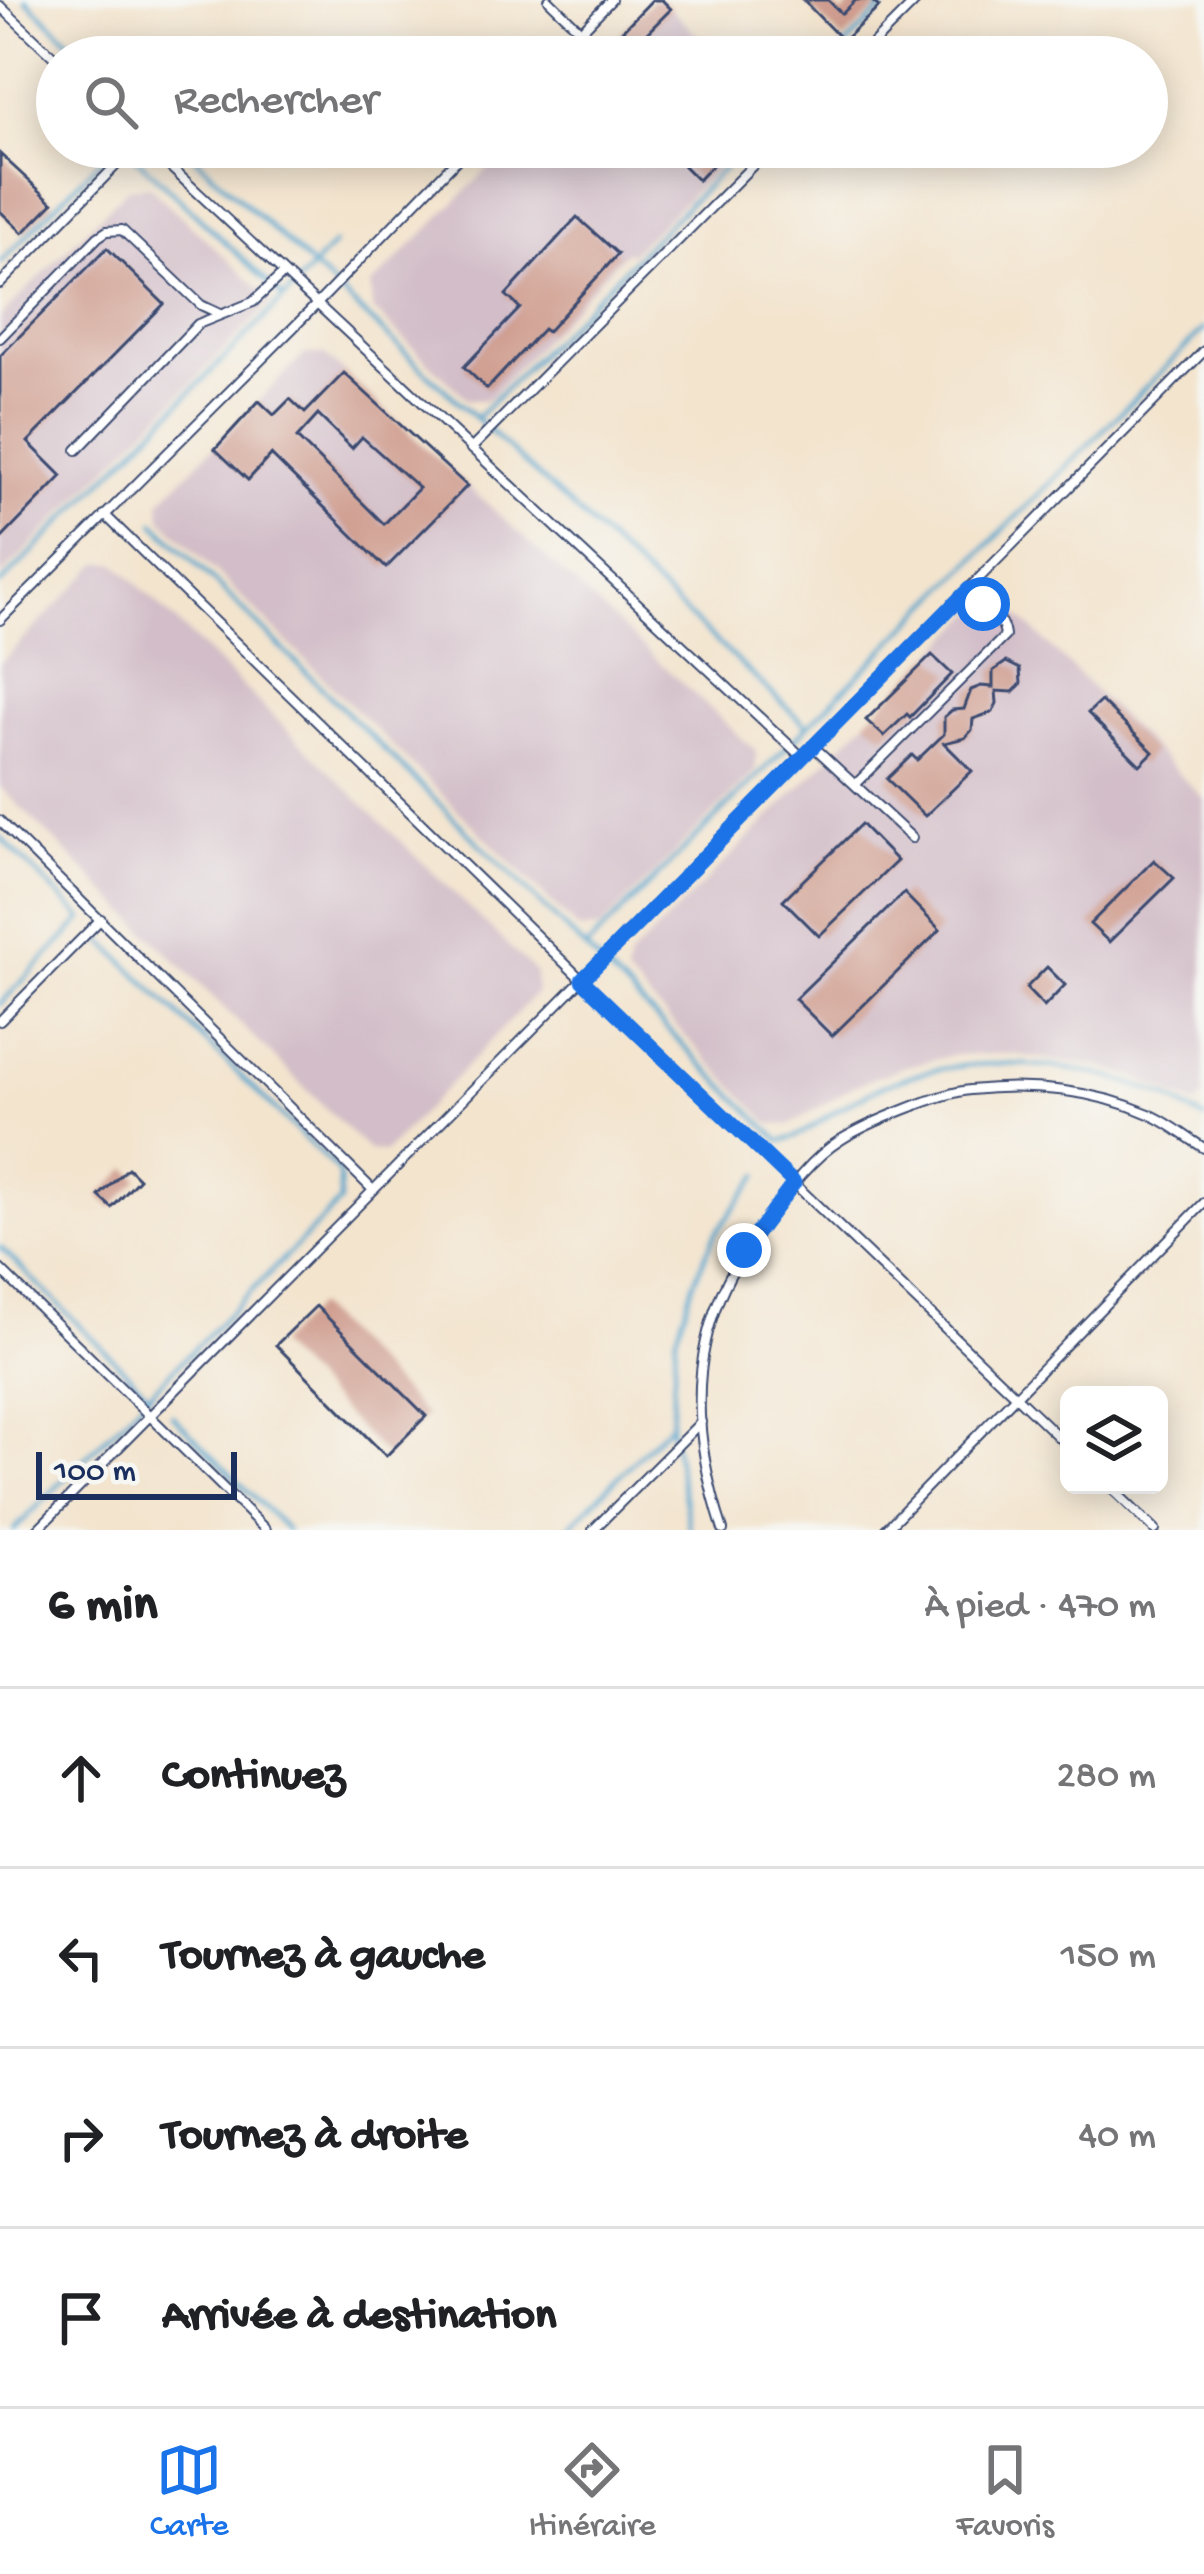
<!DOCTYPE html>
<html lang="fr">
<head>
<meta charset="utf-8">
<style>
  :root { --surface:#fff; --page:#f6f6f6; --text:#202124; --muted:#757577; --line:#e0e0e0; --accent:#1a73e8 }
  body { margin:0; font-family:"Gochi Hand",sans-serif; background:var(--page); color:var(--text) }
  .controls { position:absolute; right:36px; bottom:36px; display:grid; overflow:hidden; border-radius:18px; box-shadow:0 6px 30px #0003 }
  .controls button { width:108px; height:108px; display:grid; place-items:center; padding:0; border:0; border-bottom:3px solid var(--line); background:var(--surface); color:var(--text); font:60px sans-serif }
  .scale { position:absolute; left:36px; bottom:30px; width:201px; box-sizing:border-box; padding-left:12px; border:6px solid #1b2f5e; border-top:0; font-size:33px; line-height:42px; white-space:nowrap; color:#1b2f5e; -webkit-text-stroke:9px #f6f6f2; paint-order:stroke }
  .stop { position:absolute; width:36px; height:36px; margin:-27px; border:9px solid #1a73e8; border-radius:50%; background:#fff }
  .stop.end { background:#1a73e8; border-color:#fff; box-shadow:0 3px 12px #0008 }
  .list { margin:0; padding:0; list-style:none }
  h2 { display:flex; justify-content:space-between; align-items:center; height:156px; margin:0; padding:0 48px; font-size:51px }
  h2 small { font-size:39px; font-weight:400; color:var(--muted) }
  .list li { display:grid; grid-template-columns:78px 1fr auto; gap:36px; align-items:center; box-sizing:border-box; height:180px; padding:0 48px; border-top:3px solid var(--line) }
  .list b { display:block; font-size:45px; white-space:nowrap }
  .list em { font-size:39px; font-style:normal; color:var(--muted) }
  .icon { flex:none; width:66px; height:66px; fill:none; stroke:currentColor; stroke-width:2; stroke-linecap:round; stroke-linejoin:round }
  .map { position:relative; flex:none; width:1204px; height:1530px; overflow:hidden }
  .search { position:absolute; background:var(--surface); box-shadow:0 6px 30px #0003; left:36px; right:36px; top:36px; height:132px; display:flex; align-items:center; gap:30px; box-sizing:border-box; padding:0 42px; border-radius:66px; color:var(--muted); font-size:45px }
  .sheet { height:876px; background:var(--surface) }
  nav { display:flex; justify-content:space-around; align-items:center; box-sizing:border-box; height:168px; border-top:3px solid var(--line); background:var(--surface); font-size:33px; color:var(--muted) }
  nav a { display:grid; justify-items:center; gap:6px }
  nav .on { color:var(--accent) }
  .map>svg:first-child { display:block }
</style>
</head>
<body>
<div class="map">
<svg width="1204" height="1530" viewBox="0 0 1204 1530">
  <rect width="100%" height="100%" fill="#f6f6f2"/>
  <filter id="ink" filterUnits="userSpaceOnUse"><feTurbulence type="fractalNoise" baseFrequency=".00833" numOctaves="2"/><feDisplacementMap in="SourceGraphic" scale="24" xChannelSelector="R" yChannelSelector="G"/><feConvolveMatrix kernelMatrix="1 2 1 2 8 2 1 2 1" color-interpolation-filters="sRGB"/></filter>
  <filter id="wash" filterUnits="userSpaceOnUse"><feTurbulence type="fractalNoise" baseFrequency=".004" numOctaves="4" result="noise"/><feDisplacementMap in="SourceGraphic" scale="48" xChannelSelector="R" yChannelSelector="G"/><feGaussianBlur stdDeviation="2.7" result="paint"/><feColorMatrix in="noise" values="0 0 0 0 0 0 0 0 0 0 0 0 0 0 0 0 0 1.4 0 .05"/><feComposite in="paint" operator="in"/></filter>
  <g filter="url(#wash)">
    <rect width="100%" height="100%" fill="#f3e4ce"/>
    <!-- industrial -->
    <g fill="#d2bdc8">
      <polygon points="652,0 662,0 718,57 597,57"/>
      <polygon points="510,147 739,147 630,254 626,251 487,400 468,400 372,309 371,286"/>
      <polygon points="149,186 272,301 0,577 0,317 128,188"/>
      <polygon points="305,354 324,354 756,751 755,771 599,929 579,930 161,518 160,501"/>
      <polygon points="99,563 116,563 535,972 536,993 385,1152 369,1151 0,787 0,663"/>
      <polygon points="995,592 1204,799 1204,1096 1196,1105 1135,1077 1095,1066 1011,1054 955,1055 903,1067 853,1086 790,1125 770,1124 626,975 629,958"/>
    </g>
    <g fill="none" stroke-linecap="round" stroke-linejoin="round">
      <!-- stream -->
      <g stroke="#52a5cd" stroke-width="4.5">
        <polyline points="26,0 87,57"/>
        <polyline points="835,57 891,0"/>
        <polyline points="125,147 284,298"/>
        <polyline points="184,147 807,726"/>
        <polyline points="0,263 113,147"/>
        <polyline points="476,418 745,147"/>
        <path d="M155 523 780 1141C805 1137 822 1118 844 1106 857 1099 871 1091 885 1085 967 1051 1083 1061 1164 1096 1178 1102 1191 1112 1204 1119"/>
        <polyline points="0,585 284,298 334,244"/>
        <polyline points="0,837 83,919 0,1004"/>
        <polyline points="586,948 1204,329"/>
        <polyline points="0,1247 149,1394"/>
        <polyline points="172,1415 287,1530"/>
        <polyline points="14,1530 340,1202 339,1172 102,940"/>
        <polyline points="566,1530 671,1423"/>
        <polyline points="690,1530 671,1428 676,1338 693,1284 715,1234 759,1175"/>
      </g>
    </g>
    <g id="blocks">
      <!-- building -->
      <g fill="#cf9d8f" fill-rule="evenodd">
        <polygon points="652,0 662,0 671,9 633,47 619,34"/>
        <polygon points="803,0 828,0 842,14 856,0 871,0 879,7 843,41"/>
        <polygon points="694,147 739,147 724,161 720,157 698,180 680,162"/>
        <polygon points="0,154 53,203 23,233 0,211"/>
        <polygon points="577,217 618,254 547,332 543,329 487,389 464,367 520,308 506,295"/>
        <polygon points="107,248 164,304 28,442 62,476 0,540 0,356"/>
        <path d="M344 373 467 486 386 568 271 455 248 480 215 449 259 401 274 415 290 399 305 413ZM318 415 352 448 362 437 419 488 384 524 297 438Z"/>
        <polygon points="932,655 952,674 910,717 907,714 884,736 866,720"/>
        <polygon points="1006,662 1020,669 1021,684 1013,692 996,691 997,703 993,712 973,719 972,730 965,738 944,743 972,771 925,816 887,779 912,755 917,760 944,734 944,717 952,710 964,709 971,690 981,686 993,687 993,671"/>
        <polygon points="1101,701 1153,752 1140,765 1088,713"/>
        <polygon points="861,824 897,861 819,936 783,900"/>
        <polygon points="1154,860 1174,878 1109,942 1090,924"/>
        <polygon points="904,893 940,930 832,1036 795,999"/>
        <polygon points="1047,967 1065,985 1044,1007 1026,988"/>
        <polygon points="128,1168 139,1179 112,1208 99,1196"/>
        <polygon points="316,1306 426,1416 386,1456 276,1345"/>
      </g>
    </g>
  </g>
  <g filter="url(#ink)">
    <use href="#blocks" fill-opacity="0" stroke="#3b4a6f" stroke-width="3"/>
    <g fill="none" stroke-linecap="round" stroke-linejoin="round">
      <defs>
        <g id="service">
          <polyline points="549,0 581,31"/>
          <polyline points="0,6 57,60"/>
          <polyline points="556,57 611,0"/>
          <polyline points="860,57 917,0"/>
          <polyline points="149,147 802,757"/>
          <polyline points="0,284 134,147"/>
          <polyline points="0,338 98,237 107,231 122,230 201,305 220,314"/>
          <polyline points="471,449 771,147"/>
          <polyline points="77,450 198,324 253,302 283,274"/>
          <polyline points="105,515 582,980 1069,1447"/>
          <polyline points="0,620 316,305 469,147"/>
          <polyline points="813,746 912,838"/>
          <path d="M856 784 1005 636C1004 617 982 602 969 589"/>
          <polyline points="0,821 373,1190"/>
          <polyline points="0,1021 101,919"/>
          <polyline points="0,1269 266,1530"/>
          <polyline points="1108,1485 1155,1530"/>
          <polyline points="37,1530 1204,351"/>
          <polyline points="593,1530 701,1422"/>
          <path d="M723 1530C703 1470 692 1403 706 1341 715 1299 736 1260 762 1226 784 1196 809 1159 842 1139 868 1123 940 1093 970 1090 1029 1083 1094 1090 1149 1114 1168 1122 1186 1137 1204 1148"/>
          <polyline points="885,1530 1204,1203"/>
        </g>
      </defs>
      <!-- service casing -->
      <use href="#service" stroke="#3b4a6f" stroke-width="12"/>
      <!-- service -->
      <use href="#service" stroke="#fff" stroke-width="8"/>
    </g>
  </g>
  <g fill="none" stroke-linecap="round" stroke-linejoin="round" filter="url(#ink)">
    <!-- route -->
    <polyline stroke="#1a73e8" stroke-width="15" points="744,1250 794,1183 582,980 969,589 983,604"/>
  </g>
</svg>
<div class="controls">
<button><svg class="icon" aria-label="layers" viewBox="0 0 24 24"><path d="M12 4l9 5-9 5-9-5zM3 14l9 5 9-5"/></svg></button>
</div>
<div class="scale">100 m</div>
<div class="stop" style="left:983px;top:604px"></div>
<div class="stop end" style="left:744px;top:1250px"></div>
<div class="search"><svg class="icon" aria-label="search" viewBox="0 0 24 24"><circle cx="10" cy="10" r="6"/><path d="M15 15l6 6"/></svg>Rechercher</div>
</div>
<section class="sheet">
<h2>6 min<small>À pied · 470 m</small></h2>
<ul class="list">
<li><svg class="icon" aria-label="ahead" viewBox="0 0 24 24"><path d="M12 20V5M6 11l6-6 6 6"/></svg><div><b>Continuez</b></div><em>280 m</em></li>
<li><svg class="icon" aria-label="left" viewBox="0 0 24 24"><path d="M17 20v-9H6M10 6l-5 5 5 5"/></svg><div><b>Tournez à gauche</b></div><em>150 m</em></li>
<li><svg class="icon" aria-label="right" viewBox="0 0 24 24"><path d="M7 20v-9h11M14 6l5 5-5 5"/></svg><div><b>Tournez à droite</b></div><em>40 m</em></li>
<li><svg class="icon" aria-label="arrive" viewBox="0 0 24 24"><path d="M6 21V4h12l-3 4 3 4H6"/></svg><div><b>Arrivée à destination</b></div></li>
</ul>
</section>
<nav>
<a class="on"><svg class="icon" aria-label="map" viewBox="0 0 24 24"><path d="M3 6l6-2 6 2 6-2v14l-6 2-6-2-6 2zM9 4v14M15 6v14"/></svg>Carte</a>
<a><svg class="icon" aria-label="directions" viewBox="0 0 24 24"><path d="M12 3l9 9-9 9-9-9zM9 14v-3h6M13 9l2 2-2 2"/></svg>Itinéraire</a>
<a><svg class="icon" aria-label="saved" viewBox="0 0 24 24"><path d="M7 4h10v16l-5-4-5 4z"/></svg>Favoris</a>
</nav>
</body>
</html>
